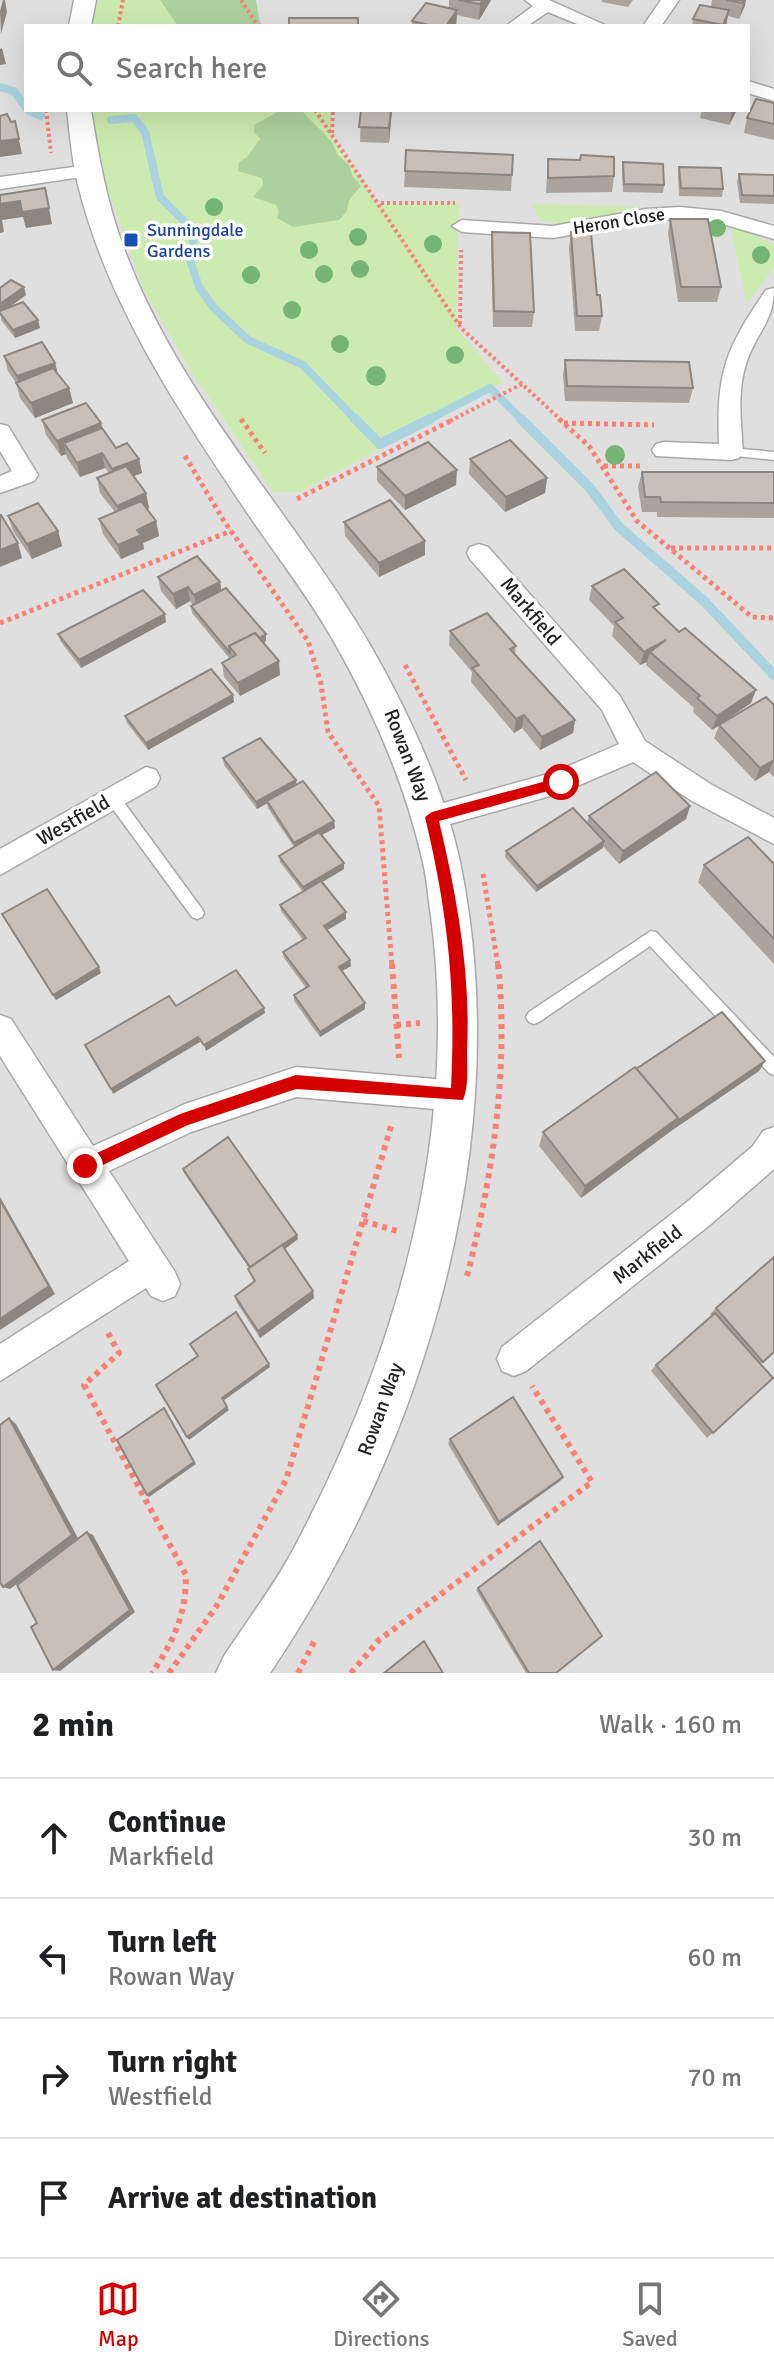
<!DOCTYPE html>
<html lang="en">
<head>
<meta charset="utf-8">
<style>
  :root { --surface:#fff; --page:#f6f6f6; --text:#202124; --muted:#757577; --line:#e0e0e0; --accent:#d40000 }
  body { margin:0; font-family:Signika,sans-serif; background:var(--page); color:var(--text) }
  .stop { position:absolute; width:24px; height:24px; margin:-18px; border:6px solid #d40000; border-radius:50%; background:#fff }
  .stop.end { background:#d40000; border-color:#fff; box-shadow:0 2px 8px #0008 }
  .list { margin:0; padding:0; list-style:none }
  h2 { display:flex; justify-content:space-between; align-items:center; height:104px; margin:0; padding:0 32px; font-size:34px }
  h2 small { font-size:26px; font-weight:400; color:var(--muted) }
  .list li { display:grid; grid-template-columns:52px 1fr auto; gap:24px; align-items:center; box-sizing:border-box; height:120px; padding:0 32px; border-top:2px solid var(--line) }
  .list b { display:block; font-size:30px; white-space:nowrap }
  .list p { margin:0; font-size:26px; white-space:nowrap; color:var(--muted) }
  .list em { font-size:26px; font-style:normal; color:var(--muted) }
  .icon { flex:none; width:44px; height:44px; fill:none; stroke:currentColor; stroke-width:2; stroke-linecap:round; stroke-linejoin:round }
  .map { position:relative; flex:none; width:774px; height:1673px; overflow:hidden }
  .search { position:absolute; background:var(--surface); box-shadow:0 8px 32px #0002; left:24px; right:24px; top:24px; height:88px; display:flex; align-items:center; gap:20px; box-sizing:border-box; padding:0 28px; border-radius:0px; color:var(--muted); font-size:30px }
  .sheet { height:584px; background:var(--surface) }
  nav { display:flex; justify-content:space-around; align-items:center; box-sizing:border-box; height:112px; border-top:2px solid var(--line); background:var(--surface); font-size:22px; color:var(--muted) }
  nav a { display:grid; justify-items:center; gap:4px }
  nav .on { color:var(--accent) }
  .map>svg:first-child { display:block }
</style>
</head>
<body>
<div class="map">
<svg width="774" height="1673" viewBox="0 0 774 1673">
  <rect width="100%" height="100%" fill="#f2efe9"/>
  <!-- residential -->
  <path fill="#e0dfdf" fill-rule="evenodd" d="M0 0H774V1673H0ZM26 26H748V110H26Z"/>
  <!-- grass -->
  <g fill="#cdebb0">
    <polygon points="92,0 239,0 255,26 87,26"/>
    <polygon points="91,110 331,110 331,137 378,204 459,204 456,328 503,382 300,492 273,492 189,368 143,288 101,171"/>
    <polygon points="532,204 643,207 566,224 540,221"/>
    <polygon points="730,225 774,244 774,268 747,304"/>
  </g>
  <!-- forest -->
  <g fill="#add19e">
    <polygon points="160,0 256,0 260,23 268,26 178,26"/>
    <polygon points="281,110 301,110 332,142 337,154 349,165 353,177 361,186 349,200 347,211 339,220 293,227 277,218 279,212 276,205 253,197 263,185 262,178 238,171 239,162 247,157 260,139 254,132 254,125"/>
  </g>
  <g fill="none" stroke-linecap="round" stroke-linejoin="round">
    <!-- stream-far1 -->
    <g stroke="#aad3df" stroke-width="8">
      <polyline points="0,87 14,91 26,108"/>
      <polyline points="28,110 41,116"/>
      <polyline points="111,120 134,118 145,132 160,197 187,224 193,240 191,263 199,287 213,307 248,340 303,365 357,421"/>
      <polyline points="426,421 490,388 523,421"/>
    </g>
    <!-- stream -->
    <g stroke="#aad3df" stroke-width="10">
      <polyline points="355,419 380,444 430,419"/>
      <polyline points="521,419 590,488 618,526 704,601 774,675"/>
    </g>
    <defs>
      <g id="service">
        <polygon points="731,448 774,452 774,460 727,455 725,452"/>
        <polygon points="112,791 117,793 202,909 204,913 202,917 197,919 192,917 107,801 105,797 107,793"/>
        <polygon points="651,931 656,932 774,1057 774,1075 769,1073 650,946 539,1022 534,1024 529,1022 526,1017 529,1012"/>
      </g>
      <g id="minor">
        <polygon points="525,0 549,0 607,26 582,26 548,12 527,26 506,26 533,6"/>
        <polygon points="661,0 679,0 661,26 643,26"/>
        <polygon points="748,81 774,89 774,101 748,93"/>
        <polygon points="88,165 98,171 95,175 0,189 0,177"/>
        <polygon points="680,207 721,211 774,226 774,239 719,223 680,219 646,221 553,238 462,232 452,226 462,220 553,226 646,209"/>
        <path d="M774 288C774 323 756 332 746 364 737 392 741 423 743 452L739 458 731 460 656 456 652 450 656 444 664 442 719 444C716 372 726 348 766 290Z"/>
        <polygon points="0,424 8,426 38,475 34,481 0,493 0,476 12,471 0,451"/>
        <polygon points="479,544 488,547 620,696 645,741 712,785 774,818 774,844 692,801 633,762 561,793 432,829 422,825 418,817 422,809 555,772 619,744 602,710 470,559 467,553 470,547"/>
        <polygon points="146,767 156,770 160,778 156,786 0,875 0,849"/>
        <polygon points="0,1015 11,1019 93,1146 185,1104 296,1067 458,1081 469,1086 474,1096 469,1106 458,1111 296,1097 191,1132 109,1171 175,1272 180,1284 175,1296 163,1301 151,1296 146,1288 0,1381 0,1344 129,1261 0,1056"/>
        <polygon points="774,1127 774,1169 711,1224 526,1371 514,1376 502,1371 497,1359 502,1347 687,1202 753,1146 763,1131"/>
      </g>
      <g id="tertiary">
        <polygon points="74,0 96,0 91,26 69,26"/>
        <path d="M67 110H91C99 158 107 205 125 251 176 388 278 497 355 620 398 689 443 782 460 862 517 1137 425 1444 270 1673H216L224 1656C247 1621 273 1587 293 1550 396 1357 460 1136 431 916 428 897 427 877 422 858 404 781 372 708 333 640 308 596 276 555 248 514 179 411 108 306 78 185 72 161 70 135 67 110Z"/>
      </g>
    </defs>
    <!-- service casing -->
    <use href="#service" stroke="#a9a9a9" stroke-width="3"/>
    <!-- minor casing -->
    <use href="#minor" stroke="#a9a9a9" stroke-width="3"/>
    <!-- tertiary casing -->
    <use href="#tertiary" stroke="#a9a9a9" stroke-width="3"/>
    <!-- path-far2 -->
    <g stroke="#fa8072" stroke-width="4" stroke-dasharray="3 3" stroke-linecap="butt">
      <polyline points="241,0 258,26"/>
      <polyline points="118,26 123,0"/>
      <polyline points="46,110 51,153"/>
      <polyline points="315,110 461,328 562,421"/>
      <polyline points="332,133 333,110"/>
      <polyline points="381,203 455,203"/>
      <polyline points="460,324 461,250"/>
      <polyline points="450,421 522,384"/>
    </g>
    <!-- path-far1 -->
    <g stroke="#fa8072" stroke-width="5" stroke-dasharray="4 4" stroke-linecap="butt">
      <polyline points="241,419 265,453"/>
      <polyline points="559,419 589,446 637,521 752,617 774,618"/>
      <polyline points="564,423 654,425"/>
      <polyline points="185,456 224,521 308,641 321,684 328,732 379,806 392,966"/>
      <polyline points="604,466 642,466"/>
      <polyline points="297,499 454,419"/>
      <polyline points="671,548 774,548"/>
      <polyline points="0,623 231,531"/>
      <polyline points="405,665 466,780"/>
      <polyline points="483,874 498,966"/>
    </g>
    <!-- path -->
    <g stroke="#fa8072" stroke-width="6" stroke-dasharray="5 5" stroke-linecap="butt">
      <polyline points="392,964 399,1058"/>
      <polyline points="396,1025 420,1023"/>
      <polyline points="363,1221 397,1231"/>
      <path d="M467 1276C493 1175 509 1068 498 964"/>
      <path d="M108 1333 119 1353 84 1385 186 1575C186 1614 174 1641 152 1673"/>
      <polyline points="169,1673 216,1607 286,1480 392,1123"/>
      <polyline points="298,1673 316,1638"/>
      <polyline points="351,1673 379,1640 592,1482 532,1386"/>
    </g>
    <!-- service -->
    <use href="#service" fill="#fff" fill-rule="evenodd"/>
    <!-- minor -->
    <use href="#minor" fill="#fff" fill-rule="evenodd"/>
    <!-- tertiary -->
    <use href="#tertiary" fill="#fff" fill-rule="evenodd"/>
  </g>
  <!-- trees -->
  <g fill="#74b475">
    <circle cx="214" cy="207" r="9"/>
    <circle cx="717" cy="228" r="9"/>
    <circle cx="358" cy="237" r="9"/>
    <circle cx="433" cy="244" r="9"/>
    <circle cx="309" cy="250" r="9"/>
    <circle cx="761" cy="255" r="9"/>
    <circle cx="360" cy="269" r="9"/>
    <circle cx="324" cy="274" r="9"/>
    <circle cx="251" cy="275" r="9"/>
    <circle cx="292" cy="310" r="9"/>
    <circle cx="340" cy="344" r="9"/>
    <circle cx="455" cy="355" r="9"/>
    <circle cx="376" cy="376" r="10"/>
    <circle cx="615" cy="455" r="10"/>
  </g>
  <!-- wall -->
  <g fill="#aba49e">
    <polygon points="449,0 491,0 490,2 479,20 457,15 456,26 412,26 412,21 449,8"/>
    <polygon points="602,0 633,0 628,7 602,2"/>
    <polygon points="712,0 746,0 739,19 728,16 726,26 692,26 693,19 711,7"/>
    <polygon points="774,103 774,140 744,133 747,118"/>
    <polygon points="361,110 392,110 389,143 360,142"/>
    <polygon points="702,110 737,110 729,125 700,118"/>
    <polygon points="548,159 580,160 614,176 612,192 546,193"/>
    <polygon points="623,162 664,185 663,193 623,192 622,170"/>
    <polygon points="679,167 723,189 722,197 679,196 678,175"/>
    <polygon points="405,171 512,175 511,191 404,187"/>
    <polygon points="739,174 774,175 774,204 740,203 737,182"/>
    <polygon points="670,219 721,287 717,302 678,302 668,234"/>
    <polygon points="492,232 534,312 532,327 493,327 491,248"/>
    <polygon points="571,232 602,316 599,331 575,331 569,248"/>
    <polygon points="0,288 26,295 8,308 40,328 15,338 1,320"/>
    <polygon points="4,356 55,363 58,375 69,388 73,403 35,418 20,398 16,383 8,371"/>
    <polygon points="565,360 693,388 689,403 565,401 563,375"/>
    <polygon points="42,420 101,423 102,428 116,448 139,459 142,473 134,476 146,493 149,508 147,509 156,521 159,536 143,543 144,549 121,559 103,534 99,519 115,512 100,493 97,478 109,473 105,468 80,477 67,458 66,454 61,456 46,435"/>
    <polygon points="470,459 547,478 545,493 505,512 469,474"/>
    <polygon points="377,467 456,485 405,510 377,481"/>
    <polygon points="642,472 774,472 774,518 657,517 657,512 642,512 638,487"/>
    <polygon points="8,516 58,531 62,546 32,559 13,531"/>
    <polygon points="344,522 425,541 425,555 379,577 345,536"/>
    <polygon points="158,577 220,582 221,590 266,641 264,643 280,675 240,696 224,677 222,663 230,659 192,613 191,606 193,605 190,601 176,609 161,591"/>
    <polygon points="592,586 657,611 751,703 723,722 774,705 774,777 769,772 755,781 714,738 719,726 712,730 693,712 694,708 646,665 647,662 640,665 612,636 614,626 589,600"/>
    <polygon points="166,622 81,668 61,642 58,634"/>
    <polygon points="450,631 516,646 515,654 575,720 573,733 540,750 522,728 514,733 471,682 472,672 449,645"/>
    <polygon points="233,695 234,702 148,750 127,723 125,716"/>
    <polygon points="223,758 296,780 296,785 335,828 321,835 344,863 344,869 322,882 346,912 346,919 327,930 350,960 351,966 342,971 365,1003 365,1009 320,1037 294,1001 294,995 306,988 284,958 283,952 303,940 281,911 280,905 303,892 280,862 279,856 294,847 268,808 267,803 257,809 224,765"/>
    <polygon points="690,806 686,819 619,864 603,846 536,892 505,857 506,851 587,823 589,816"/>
    <polygon points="774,864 774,964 698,882 704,865"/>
    <polygon points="2,914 101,973 56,1000"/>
    <polygon points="765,1061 759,1071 671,1131 581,1198 539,1146 543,1132 636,1069"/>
    <polygon points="183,1169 297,1235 298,1239 285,1249 314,1298 260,1338 237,1303 235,1296 254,1282 248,1269 249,1268 184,1173"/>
    <polygon points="716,1308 774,1353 761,1364 773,1378 707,1438 651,1371 656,1365 712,1316 710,1314"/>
    <polygon points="450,1439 560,1481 497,1526 448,1444"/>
    <polygon points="478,1588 556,1673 526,1673 476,1590"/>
  </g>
  <!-- shaded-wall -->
  <g fill="#8b8681">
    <polygon points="3,0 5,0 7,12 1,34 0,11"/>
    <polygon points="483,0 491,0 490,2 479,20 480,4"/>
    <polygon points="744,0 746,0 745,6 739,19"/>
    <polygon points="457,10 456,26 446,26"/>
    <polygon points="729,10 726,26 723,26"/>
    <polygon points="2,48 6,64 0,65 0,49"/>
    <polygon points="391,110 392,110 389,143 389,128"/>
    <polygon points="732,110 737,110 729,125"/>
    <polygon points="15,121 22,154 0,157 0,141"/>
    <polygon points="45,188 52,224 26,228 23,217 2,220 4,232 0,233 0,204"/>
    <polygon points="24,287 26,295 0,314 0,304"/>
    <polygon points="38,320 40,328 15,338 13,330"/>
    <polygon points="55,363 59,378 21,392 17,376"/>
    <polygon points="69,388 73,403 35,418 31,403"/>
    <polygon points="101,423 104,438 64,443 66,454 61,456 57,441"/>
    <polygon points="102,453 105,468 80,477 77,463"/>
    <polygon points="139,459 142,473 116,483 112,469"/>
    <polygon points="457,470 456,485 405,510 405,496"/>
    <polygon points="547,478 545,493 505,512 506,497"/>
    <polygon points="146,493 149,508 120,520 117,506"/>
    <polygon points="156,521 159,536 143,543 144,549 121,559 118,545 137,530"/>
    <polygon points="58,531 62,546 32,559 27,544"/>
    <polygon points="425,541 425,555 379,577 379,563"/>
    <polygon points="18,543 22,558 0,567 0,550"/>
    <polygon points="220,582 222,596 197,609 194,595"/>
    <polygon points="188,587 190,601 176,609 173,594"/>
    <polygon points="165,614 166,622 81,668 79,660"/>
    <polygon points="266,634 266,641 237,657 233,652"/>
    <polygon points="666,640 650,652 647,662 640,665 644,652"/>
    <polygon points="279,661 280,675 240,696 238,683"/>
    <polygon points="756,690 751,703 712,730 717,716"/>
    <polygon points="233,695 234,702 148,750 146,743"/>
    <polygon points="524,715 522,728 514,733 516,719"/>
    <polygon points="575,720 573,733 540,750 542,737"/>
    <polygon points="774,760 769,772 755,781 760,768"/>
    <polygon points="296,780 297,787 257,809 256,802"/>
    <polygon points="690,806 686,819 619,864 623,851"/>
    <polygon points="334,821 335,828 295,849 294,843"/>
    <polygon points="604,841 603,848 536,892 537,886"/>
    <polygon points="344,863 344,869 304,893 303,887"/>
    <polygon points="346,912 346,919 324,932 324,926"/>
    <polygon points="350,960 351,966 339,973 339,967"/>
    <polygon points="99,967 101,973 56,1000 53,995"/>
    <polygon points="365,1003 365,1009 320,1037 320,1032"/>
    <polygon points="264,1008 265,1013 206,1051 204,1045"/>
    <polygon points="198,1037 200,1042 113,1094 111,1089"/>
    <polygon points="765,1061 759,1071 671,1131 581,1198 585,1186 678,1118"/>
    <polygon points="0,1197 55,1294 0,1330"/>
    <polygon points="297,1235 298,1239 253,1273 252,1269"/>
    <polygon points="313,1291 314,1298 260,1338 258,1331"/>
    <polygon points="269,1364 270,1367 223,1401 222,1398"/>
    <polygon points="227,1407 229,1410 189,1440 187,1437"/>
    <polygon points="166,1411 196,1464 149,1497 147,1495"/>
    <polygon points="9,1418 16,1424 78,1538 10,1589 3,1587"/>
    <polygon points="563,1477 560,1481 497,1526 499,1522"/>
    <polygon points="87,1532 93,1535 135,1612 60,1671 53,1670"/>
  </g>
  <!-- building -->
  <g fill="#c7bfb8" stroke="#8b8681" stroke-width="2">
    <polygon points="458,0 483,0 480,4"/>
    <polygon points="726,0 744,0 742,3"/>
    <polygon points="426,3 457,10 446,26 433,26 412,21"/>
    <polygon points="700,5 729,10 723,25 693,19"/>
    <rect x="289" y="18" width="69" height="8"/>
    <polygon points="756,99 774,103 774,124 747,118"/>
    <polygon points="361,110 391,110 389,128 359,127"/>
    <polygon points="7,114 11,122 15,121 19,139 0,141 0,116"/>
    <polygon points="406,150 513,155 512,175 405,171"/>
    <polygon points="581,155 614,157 614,176 548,178 548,159 580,160"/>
    <polygon points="623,162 663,164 664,185 624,184"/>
    <polygon points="679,167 721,168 723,189 681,188"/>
    <polygon points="739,174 774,175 774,196 742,195"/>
    <polygon points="45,188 49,208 22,212 20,201 0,204 0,195"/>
    <polygon points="670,219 708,219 721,287 681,287"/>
    <polygon points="492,232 530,233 534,312 494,311"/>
    <polygon points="571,232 591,233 597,295 600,295 602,316 577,316"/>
    <polygon points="11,280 24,287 0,304 0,288"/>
    <polygon points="23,302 38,320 13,330 0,313 0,311"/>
    <polygon points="42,342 55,363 17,376 4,356"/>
    <polygon points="565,360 689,362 693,388 567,386"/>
    <polygon points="53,368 69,388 31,403 16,383"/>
    <polygon points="86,403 101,423 57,441 42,420"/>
    <polygon points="102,428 116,448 127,443 139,459 112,469 102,453 77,463 64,443"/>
    <polygon points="510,440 547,478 506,497 470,459"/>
    <polygon points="428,442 457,470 405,496 377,467"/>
    <polygon points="126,466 146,493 117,506 97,478"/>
    <polygon points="642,472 774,472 774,503 661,502 660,497 645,497"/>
    <polygon points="390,500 425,541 379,563 344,522"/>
    <polygon points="141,501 156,521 137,530 141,535 118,545 99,519"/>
    <polygon points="38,503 58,531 27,544 8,516"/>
    <polygon points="0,515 1,515 18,543 0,550"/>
    <polygon points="197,556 220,582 194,595 188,587 173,594 158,577"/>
    <polygon points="624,569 659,604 653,607 679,632 685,628 756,690 717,716 697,698 700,696 650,652 666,640 644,652 615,622 623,618 592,586"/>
    <polygon points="226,588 266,634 259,638 255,633 229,646 230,653 191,606"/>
    <polygon points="143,590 165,614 79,660 58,634"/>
    <polygon points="487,613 516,646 510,649 575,720 542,737 524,715 516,719 472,668 479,665 450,631"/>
    <polygon points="255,633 279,661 238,683 222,663 236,655 229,646"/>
    <polygon points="211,669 233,695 146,743 125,716"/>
    <polygon points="766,697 774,705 774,760 760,768 719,725"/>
    <polygon points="260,738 296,780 256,802 223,758"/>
    <polygon points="656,772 690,806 623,851 589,816"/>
    <polygon points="303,781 334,821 294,843 267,801"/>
    <polygon points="573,808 604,841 537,886 506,851"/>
    <polygon points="319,832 344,863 303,887 279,856"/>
    <polygon points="748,837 774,864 774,939 704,865"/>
    <polygon points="321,881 346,912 324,926 350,960 339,967 365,1003 320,1032 294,995 309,986 283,952 306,938 280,905"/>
    <polygon points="47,889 99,967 53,995 2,914"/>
    <polygon points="236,970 264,1008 204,1045 198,1037 111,1089 85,1045 169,996 176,1006"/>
    <polygon points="722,1012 765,1061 676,1122 678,1118 636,1069"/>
    <polygon points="635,1067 678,1118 585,1186 543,1132"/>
    <polygon points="228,1137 297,1235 250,1267 183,1169"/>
    <polygon points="0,1200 49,1286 0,1319"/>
    <polygon points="282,1245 313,1291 258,1331 235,1296 255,1281 248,1269"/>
    <polygon points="774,1257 774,1352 763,1362 716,1308"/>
    <polygon points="236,1312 269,1364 222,1398 227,1407 187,1437 156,1385 198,1356 190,1344"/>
    <polygon points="715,1313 773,1378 713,1433 656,1365"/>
    <polygon points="513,1397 563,1477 499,1522 450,1439"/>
    <polygon points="164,1408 194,1462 147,1495 117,1440"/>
    <polygon points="9,1418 72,1535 3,1587 0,1582 0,1425"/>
    <polygon points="87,1532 130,1610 53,1670 31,1627 37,1623 17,1585"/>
    <polygon points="540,1541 602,1636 556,1673 529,1673 478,1588"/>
    <polygon points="424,1641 443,1673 384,1673"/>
  </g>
  <!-- route -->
  <path fill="#d40000" d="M561 777 568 782 566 786 439 821C457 897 471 973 467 1052 467 1067 469 1086 463 1100L296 1089 188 1125 90 1171H80V1161L180 1114 296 1075 451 1088C456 988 448 914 425 817L432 812Z"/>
  <!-- markers -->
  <rect fill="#1a4fb4" stroke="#fff" stroke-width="3" x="123" y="232" width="16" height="16" rx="4"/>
  <g text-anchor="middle" stroke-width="7" stroke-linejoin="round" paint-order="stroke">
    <!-- far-street labels -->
    <g font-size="18" fill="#222" stroke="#fff">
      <text transform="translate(619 221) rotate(-9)" y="6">Heron Close</text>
    </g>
    <!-- far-transit labels -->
    <g font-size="18" fill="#164399" stroke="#fff" text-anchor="start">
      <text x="147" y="236">Sunningdale<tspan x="147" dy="21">Gardens</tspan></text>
    </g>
    <!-- street labels -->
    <g font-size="20" fill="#222" stroke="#fff">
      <text transform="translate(531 611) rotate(50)" y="7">Markfield</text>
      <text transform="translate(408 755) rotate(69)" y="7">Rowan Way</text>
      <text transform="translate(73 820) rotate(-30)" y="7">Westfield</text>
      <text transform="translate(647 1254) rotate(-38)" y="7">Markfield</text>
      <text transform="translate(380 1409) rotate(-70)" y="7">Rowan Way</text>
    </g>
  </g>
</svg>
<div class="stop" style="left:561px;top:782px"></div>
<div class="stop end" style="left:85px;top:1166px"></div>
<div class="search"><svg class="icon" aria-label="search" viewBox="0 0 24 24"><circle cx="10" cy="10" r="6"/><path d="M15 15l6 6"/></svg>Search here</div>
</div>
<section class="sheet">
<h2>2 min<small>Walk · 160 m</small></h2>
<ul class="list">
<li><svg class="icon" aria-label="ahead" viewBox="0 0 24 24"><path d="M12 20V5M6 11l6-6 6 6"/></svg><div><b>Continue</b><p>Markfield</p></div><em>30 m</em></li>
<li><svg class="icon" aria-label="left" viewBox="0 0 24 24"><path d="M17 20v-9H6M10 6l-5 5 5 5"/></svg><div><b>Turn left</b><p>Rowan Way</p></div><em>60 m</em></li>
<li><svg class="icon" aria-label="right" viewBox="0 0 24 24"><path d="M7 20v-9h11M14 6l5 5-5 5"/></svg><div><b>Turn right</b><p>Westfield</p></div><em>70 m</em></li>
<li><svg class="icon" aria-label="arrive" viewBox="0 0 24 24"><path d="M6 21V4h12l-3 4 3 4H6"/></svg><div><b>Arrive at destination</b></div></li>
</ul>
</section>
<nav>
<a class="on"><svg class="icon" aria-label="map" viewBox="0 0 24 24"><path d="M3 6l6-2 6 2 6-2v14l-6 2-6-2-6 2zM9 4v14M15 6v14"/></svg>Map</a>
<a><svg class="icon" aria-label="directions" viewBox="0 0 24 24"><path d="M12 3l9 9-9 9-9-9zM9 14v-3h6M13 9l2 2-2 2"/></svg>Directions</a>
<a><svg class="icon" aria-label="saved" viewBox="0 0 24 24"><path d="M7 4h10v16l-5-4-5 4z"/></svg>Saved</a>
</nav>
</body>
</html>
